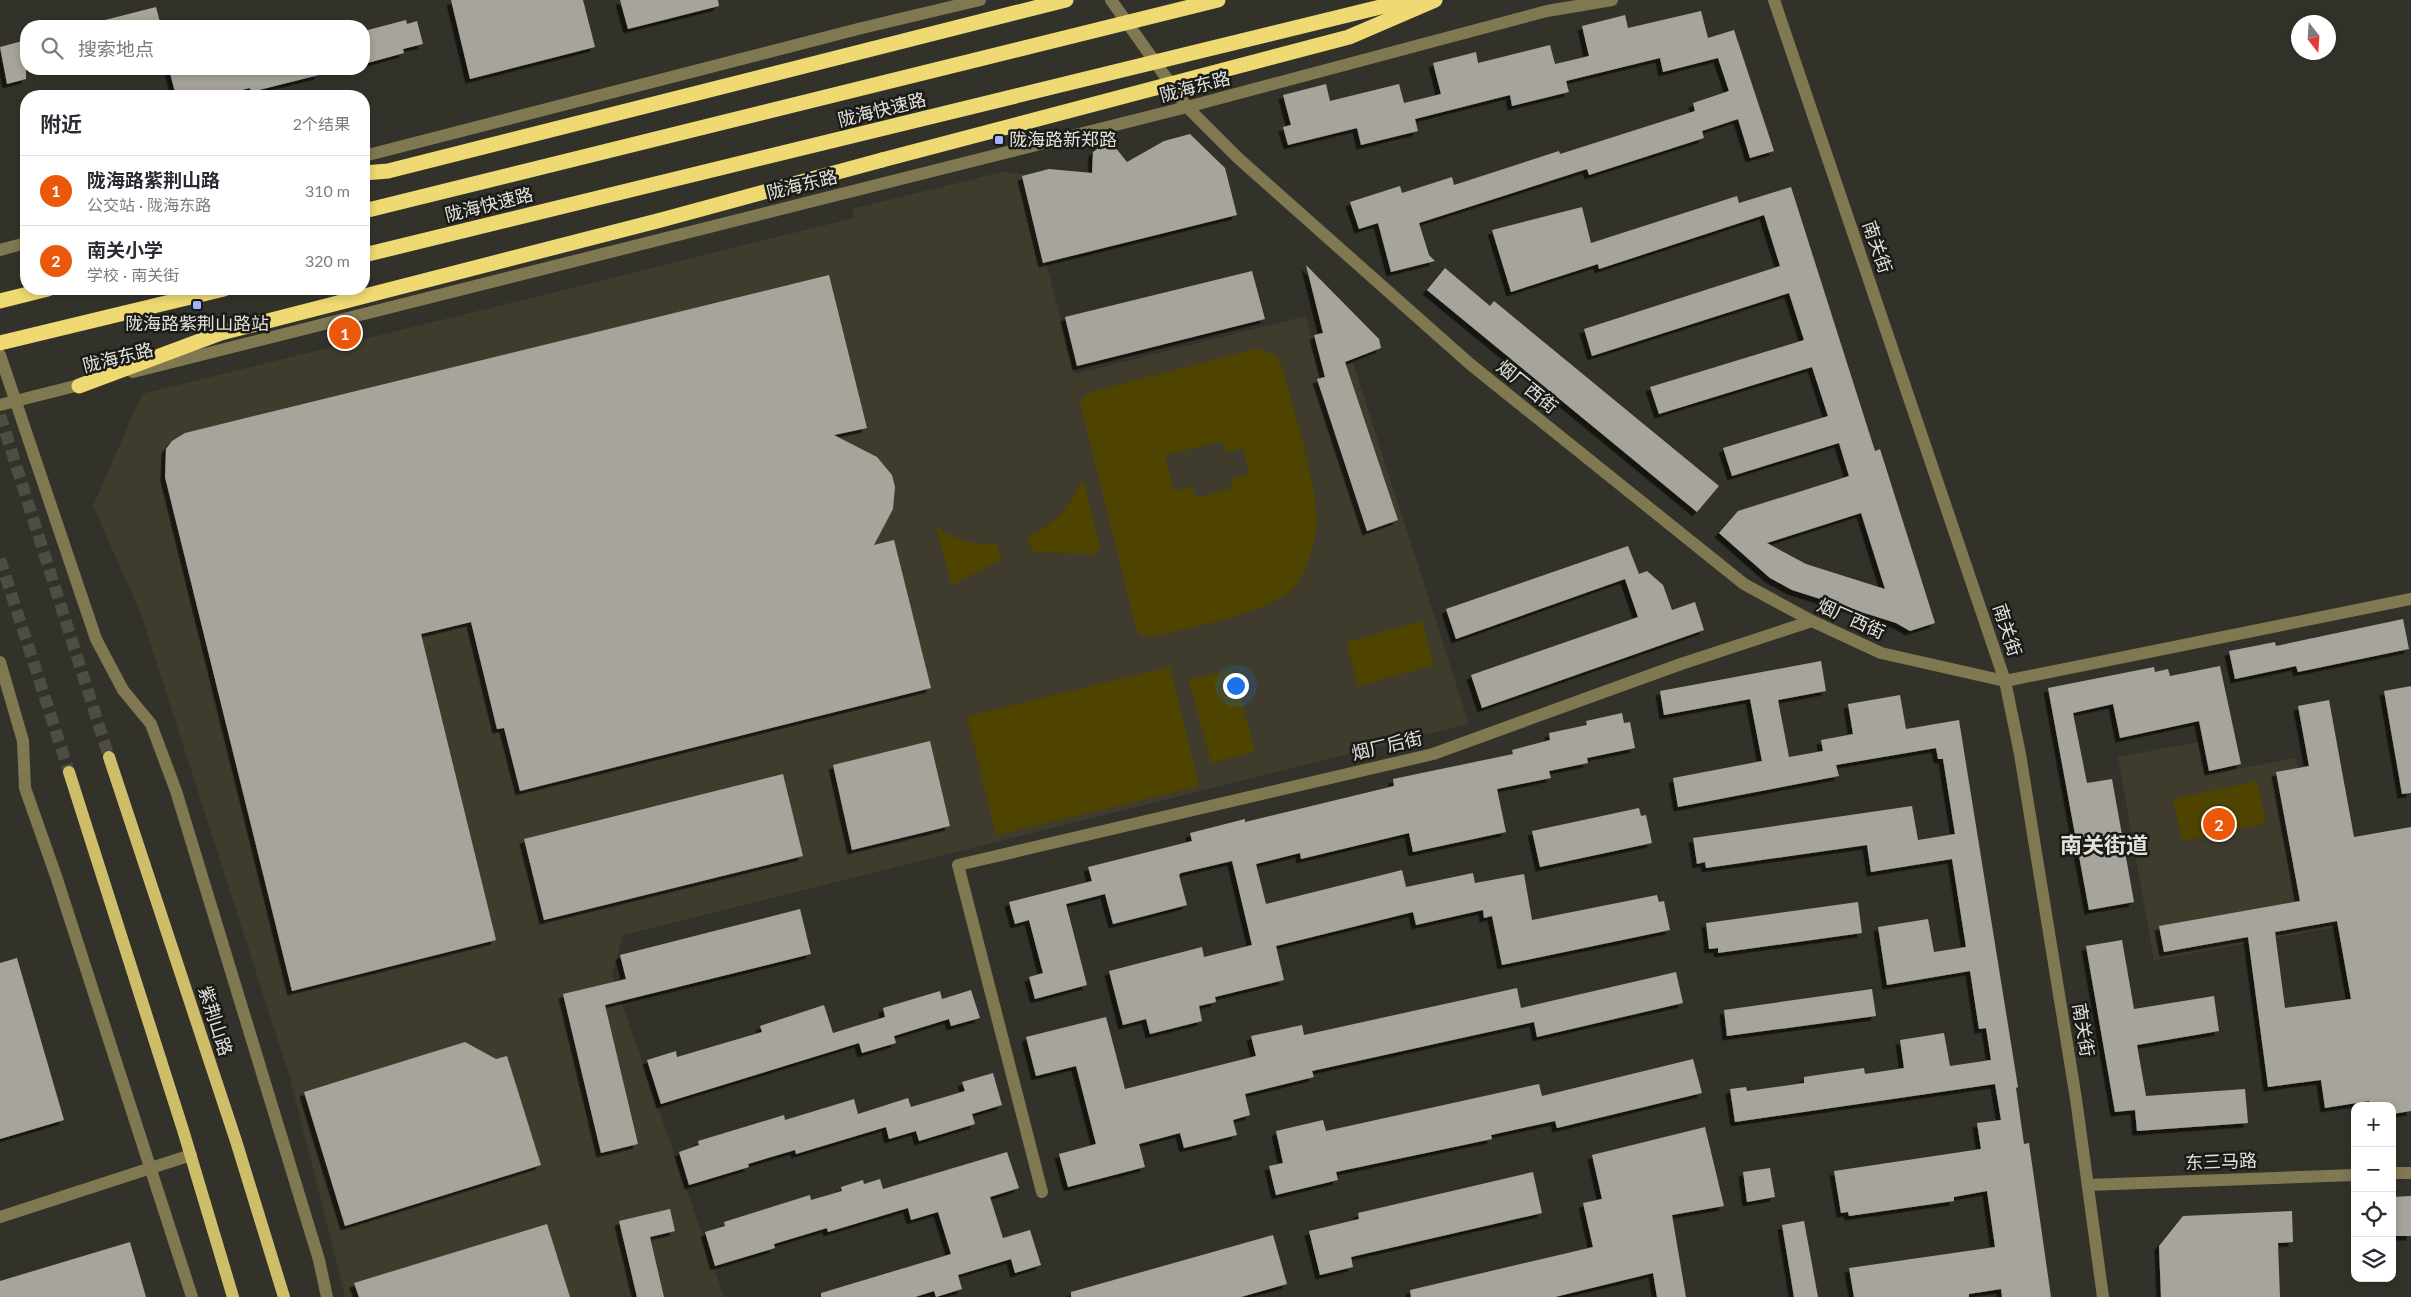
<!DOCTYPE html>
<html lang="zh">
<head>
<meta charset="utf-8">
<style>
  :root { --surface:#fff; --page:#f7f7f7; --text:#2b2b33; --muted:#7c7c81; --line:#e1e1e2; --accent:#ea580c }
  body { margin:0; font-family:Lato,"Noto Sans SC",sans-serif; background:var(--page); color:var(--text) }
  .controls { position:absolute; right:15px; bottom:15px; display:grid; overflow:hidden; border-radius:10px; box-shadow:0 2px 8px #0003 }
  .controls button { width:45px; height:45px; display:grid; place-items:center; padding:0; border:0; border-bottom:1px solid var(--line); background:var(--surface); color:var(--text); font:25px sans-serif }
  .compass { position:absolute; left:2291px; top:15px; width:45px; height:45px; border-radius:50%; background:var(--surface); box-shadow:0 2px 8px #0003; rotate:163deg }
  .you { position:absolute; left:1235px; top:685px; width:18px; height:18px; margin:-12px; border:4px solid #fff; border-radius:50%; background:#1a73e8; box-shadow:0 0 0 8px #1a73e833 }
  .badge { display:grid; place-items:center; width:32px; height:32px; border-radius:50%; background:var(--accent); color:#fff; font-size:16px; font-weight:700 }
  .pin { position:absolute; translate:-50% -50%; border:2px solid #fff; box-shadow:0 1px 5px #0006 }
  .list { margin:0; padding:0; list-style:none }
  h2 { display:flex; justify-content:space-between; align-items:center; height:65px; margin:0; padding:0 20px; font-size:21px }
  h2 small { font-size:16px; font-weight:400; color:var(--muted) }
  .list li { display:grid; grid-template-columns:32px 1fr auto; gap:15px; align-items:center; box-sizing:border-box; height:70px; padding:0 20px; border-top:1px solid var(--line) }
  .list b { display:block; font-size:19px; white-space:nowrap }
  .list p { margin:0; font-size:16px; white-space:nowrap; color:var(--muted) }
  .list em { font-size:16px; font-style:normal; color:var(--muted) }
  .icon { flex:none; width:28px; height:28px; fill:none; stroke:currentColor; stroke-width:2; stroke-linecap:round; stroke-linejoin:round }
  .map { position:relative; flex:none; width:2411px; height:1297px; overflow:hidden }
  .search { position:absolute; background:var(--surface); box-shadow:0 2px 8px #0003; left:20px; top:20px; width:350px; height:55px; display:flex; align-items:center; gap:12px; box-sizing:border-box; padding:0 18px; border-radius:20px; color:var(--muted); font-size:19px }
  .panel { position:absolute; background:var(--surface); box-shadow:0 2px 8px #0003; left:20px; top:90px; width:350px; height:205px; border-radius:20px }
  .map>svg:first-child { display:block }
</style>
</head>
<body>
<div class="map">
<svg width="2411" height="1297" viewBox="0 0 2411 1297">
  <defs>
    <filter id="shadow"><feDropShadow dx="-4.5" dy="4.5" stdDeviation="0" flood-color="#0009"/></filter>
  </defs>
  <rect width="100%" height="100%" fill="#33322a"/>
  <!-- built -->
  <g fill="#3f3c2e">
    <polygon points="1002,172 1023,174 1075,374 1306,316 1320,371 1353,363 1469,724 623,935 612,975 724,1297 345,1297 290,1078 141,614 93,506 142,394 854,218 852,209"/>
    <polygon points="2199,742 2205,775 2296,758 2318,882 2375,920 2154,960 2118,757"/>
  </g>
  <!-- green -->
  <g fill="#4f4300" fill-rule="evenodd">
    <path d="M1256 349 1275 354 1281 363C1293 410 1311 462 1316 510 1319 535 1307 582 1284 596 1244 619 1195 626 1151 637L1143 636 1137 631 1080 402 1083 397 1090 392ZM1222 441 1225 452 1243 448 1250 474 1231 479 1233 488 1195 498 1192 486 1174 491 1165 455Z"/>
    <path d="M1084 482 1100 548 1095 554 1032 552 1028 537C1053 525 1070 508 1080 483Z"/>
    <path d="M936 527C955 540 974 545 997 544L1001 560 952 585Z"/>
    <polygon points="1422,621 1434,665 1358,686 1346,642"/>
    <polygon points="1170,667 1199,786 996,835 967,716"/>
    <polygon points="1233,669 1255,752 1211,763 1189,680"/>
    <polygon points="2257,781 2266,823 2182,841 2173,799"/>
  </g>
  <!-- building -->
  <g fill="#a6a49b" fill-rule="evenodd" filter="url(#shadow)">
    <polygon points="451,0 583,0 595,47 470,79"/>
    <polygon points="620,0 718,0 719,6 628,29"/>
    <polygon points="156,7 161,26 106,26 105,20"/>
    <polygon points="1701,11 1708,38 1734,30 1774,151 1750,158 1738,119 1702,131 1704,138 1589,175 1587,169 1419,223 1429,255 1435,261 1391,272 1378,223 1359,229 1350,202 1400,186 1402,193 1452,177 1454,185 1559,151 1560,154 1695,111 1693,103 1729,91 1718,58 1663,72 1660,58 1566,81 1569,92 1512,106 1510,95 1415,119 1418,131 1361,145 1357,128 1288,145 1283,127 1291,125 1283,95 1326,84 1330,101 1399,84 1404,103 1441,94 1433,63 1476,52 1478,63 1550,45 1555,64 1589,56 1582,26 1625,15 1628,28"/>
    <polygon points="406,20 407,24 417,21 423,44 403,49 404,53 364,64 364,31"/>
    <polygon points="26,40 26,79 7,84 0,47"/>
    <polygon points="169,69 205,69 207,75 230,69 318,69 319,75 251,92 250,88 216,96 176,96"/>
    <polygon points="1190,134 1225,168 1237,215 1043,263 1022,176 1049,169 1092,173 1093,152 1103,145 1110,144 1115,147 1127,162 1164,141"/>
    <path d="M1791 187 1875 451 1880 449 1935 623 1910 631 1896 623 1792 590 1770 578 1719 533 1738 511 1849 476 1839 443 1732 476 1723 448 1828 416 1812 367 1659 414 1650 387 1804 340 1789 293 1592 356 1584 329 1780 266 1764 215 1599 269 1598 264 1511 292 1492 230 1582 207 1591 243 1737 196 1739 203ZM1861 513 1885 589 1806 564 1767 543Z"/>
    <polygon points="1306,265 1379,339 1381,348 1345,362 1398,520 1367,531 1317,379 1325,377 1314,335 1323,333"/>
    <polygon points="1445,268 1490,306 1494,301 1719,486 1697,512 1427,290"/>
    <polygon points="1252,271 1265,319 1077,366 1065,317"/>
    <polygon points="829,275 867,428 834,435 877,457 892,475 895,487 893,509 874,545 894,540 931,688 520,791 504,728 497,729 471,622 421,634 496,940 292,991 165,477 166,449 172,441 185,433"/>
    <polygon points="1628,546 1639,574 1647,571 1663,585 1672,610 1695,602 1704,630 1482,708 1471,675 1638,617 1625,579 1456,639 1446,609"/>
    <polygon points="2403,619 2409,649 2298,672 2296,666 2235,679 2229,651 2275,642 2276,646"/>
    <polygon points="1821,661 1826,691 1778,700 1789,757 1823,751 1821,740 1853,734 1848,704 1900,695 1906,729 1959,720 2018,1087 2016,1088 2024,1144 2029,1143 2051,1297 2002,1297 2001,1289 1969,1294 1969,1297 1854,1297 1849,1268 1995,1247 1987,1191 1954,1197 1954,1201 1849,1216 1848,1212 1841,1213 1834,1171 1981,1149 1977,1123 2001,1120 1995,1084 1735,1122 1730,1089 1746,1087 1747,1091 1804,1083 1804,1077 1864,1068 1865,1074 1904,1068 1900,1040 1944,1033 1950,1066 1991,1060 1986,1028 1979,1029 1970,971 1887,985 1878,927 1928,919 1934,952 1966,947 1952,859 1871,872 1867,845 1706,868 1705,862 1697,864 1693,838 1912,806 1918,840 1955,834 1943,759 1938,759 1936,748 1836,765 1839,776 1678,807 1673,778 1762,761 1750,699 1664,715 1660,691"/>
    <polygon points="2220,666 2241,764 2209,771 2199,721 2120,738 2113,704 2073,713 2087,783 2112,779 2134,902 2089,910 2048,688 2154,667 2155,672 2168,669 2170,676"/>
    <polygon points="2411,686 2411,793 2402,794 2384,691"/>
    <path d="M2329 700 2354 837 2411 827V1111L2392 1114V1106H2370L2369 1101 2325 1108 2321 1080 2268 1087 2248 937 2164 952 2159 926 2300 901 2276 772 2309 766 2298 706ZM2337 921 2351 999 2285 1008 2275 932Z"/>
    <polygon points="1622,713 1624,723 1630,722 1635,748 1587,758 1588,763 1549,771 1551,778 1497,789 1506,832 1413,852 1409,833 1301,859 1300,853 1256,864 1266,904 1402,870 1406,887 1473,873 1475,883 1524,874 1532,920 1657,895 1659,902 1664,901 1670,930 1502,965 1492,916 1484,918 1483,910 1416,925 1413,912 1276,946 1284,980 1215,997 1216,1002 1199,1006 1202,1021 1150,1034 1146,1019 1123,1025 1109,971 1202,947 1204,957 1252,945 1232,861 1181,873 1179,875 1187,905 1141,917 1113,924 1105,894 1066,904 1087,985 1035,999 1029,977 1043,973 1029,920 1015,924 1009,902 1092,881 1088,867 1192,841 1190,833 1245,819 1245,822 1394,786 1393,779 1513,754 1512,750 1550,740 1549,733 1587,725 1586,721"/>
    <polygon points="930,741 950,826 852,850 833,765"/>
    <polygon points="783,774 803,856 544,920 524,839"/>
    <polygon points="1639,808 1641,816 1646,815 1652,843 1540,867 1532,831"/>
    <polygon points="1858,902 1862,933 1718,953 1718,948 1709,949 1706,923"/>
    <polygon points="800,909 811,954 605,1005 638,1144 601,1153 563,994 626,979 620,955"/>
    <polygon points="2122,940 2134,1009 2214,996 2219,1031 2137,1045 2146,1096 2245,1089 2248,1123 2137,1131 2135,1110 2115,1112 2086,946"/>
    <polygon points="17,958 64,1120 0,1139 0,963"/>
    <polygon points="1676,972 1683,1003 1537,1037 1534,1022 1312,1071 1314,1077 1245,1094 1250,1115 1233,1120 1237,1135 1184,1148 1180,1133 1139,1144 1145,1167 1068,1187 1059,1154 1096,1144 1076,1066 1036,1076 1026,1037 1106,1017 1125,1089 1256,1056 1251,1036 1302,1025 1304,1035 1517,988 1521,1008"/>
    <polygon points="1872,989 1876,1016 1727,1036 1724,1010"/>
    <polygon points="971,990 980,1018 951,1026 949,1019 894,1036 896,1043 862,1053 859,1043 661,1104 647,1060 676,1051 677,1057 762,1032 760,1026 824,1005 833,1033 885,1017 883,1008 940,991 942,999"/>
    <polygon points="465,1042 496,1059 507,1056 541,1165 345,1226 304,1092"/>
    <polygon points="1693,1059 1702,1093 1557,1128 1555,1121 1491,1135 1492,1139 1336,1172 1338,1180 1276,1195 1269,1166 1283,1163 1276,1131 1323,1120 1326,1131 1539,1084 1542,1096"/>
    <polygon points="993,1073 1002,1105 972,1114 975,1124 919,1141 916,1131 889,1139 886,1127 796,1154 795,1150 748,1164 749,1167 689,1185 679,1152 699,1145 698,1141 784,1115 785,1120 854,1099 858,1114 908,1098 911,1107 965,1091 962,1082"/>
    <polygon points="1705,1127 1724,1206 1672,1215 1686,1297 1657,1297 1653,1273 1555,1297 1411,1297 1410,1290 1593,1247 1583,1203 1602,1199 1592,1155"/>
    <polygon points="1007,1152 1019,1188 990,1197 1003,1238 1030,1230 1041,1265 1015,1273 1011,1259 958,1275 962,1289 936,1297 934,1291 915,1297 821,1297 821,1293 951,1254 938,1212 911,1220 908,1208 828,1232 827,1228 774,1244 775,1248 715,1266 705,1232 725,1226 724,1222 810,1195 811,1200 842,1191 841,1187 863,1180 864,1184 880,1179 883,1189"/>
    <polygon points="1770,1168 1775,1197 1747,1202 1743,1172"/>
    <polygon points="1533,1172 1542,1213 1351,1257 1353,1267 1320,1275 1309,1231 1359,1219 1358,1213"/>
    <polygon points="2411,1196 2411,1236 2392,1236 2392,1197"/>
    <polygon points="670,1209 675,1231 650,1237 664,1297 637,1297 619,1221"/>
    <polygon points="2292,1211 2293,1242 2278,1243 2280,1297 2161,1297 2159,1246 2183,1216"/>
    <polygon points="1804,1221 1818,1297 1794,1297 1782,1225"/>
    <polygon points="547,1224 570,1297 359,1297 354,1283"/>
    <polygon points="1273,1235 1287,1284 1241,1297 1071,1297 1071,1292"/>
    <polygon points="130,1242 146,1297 0,1297 0,1281"/>
  </g>
  <g fill="none" stroke-linecap="round" stroke-linejoin="round">
    <!-- major-tunnel -->
    <g stroke="#4d4c45" stroke-width="12" stroke-dasharray="12 6" stroke-linecap="butt">
      <polyline points="0,415 109,757"/>
      <polyline points="0,559 69,772"/>
    </g>
    <!-- minor -->
    <g stroke="#807851" stroke-width="12">
      <polyline points="1111,0 1187,107 1238,158 1337,246 1470,364 1744,584 1812,621 1881,653 2005,681 2411,599"/>
      <polyline points="1774,0 2005,681 2020,754 2076,1099 2103,1297"/>
      <polyline points="364,156 862,28 980,0"/>
      <polyline points="0,250 26,243"/>
      <polyline points="0,355 96,639 123,690 151,724 176,791 319,1260 327,1297"/>
      <polyline points="133,372 1187,107 1547,11 1612,0"/>
      <polyline points="0,405 87,383"/>
      <polyline points="0,662 23,741 25,788 57,879 192,1297"/>
      <polyline points="2392,1173 2411,1173"/>
      <polyline points="2088,1185 2355,1175"/>
      <polyline points="1042,1192 958,865 1433,754 1681,664 1812,621"/>
      <polyline points="0,1217 191,1155"/>
    </g>
    <!-- major -->
    <g stroke="#cfbe69" stroke-width="12">
      <polyline points="109,757 236,1141 284,1297"/>
      <polyline points="69,772 183,1130 233,1297"/>
    </g>
    <!-- highway -->
    <g stroke="#eed972" stroke-width="15">
      <polyline points="364,173 388,171 1066,0"/>
      <polyline points="0,301 48,289"/>
      <polyline points="0,343 224,289"/>
      <polyline points="79,386 221,333 661,220 882,160"/>
    </g>
    <!-- highway-bridge -->
    <g stroke="#eed972" stroke-width="15">
      <polyline points="882,160 1349,37 1435,0"/>
      <polyline points="364,211 1218,0"/>
      <polyline points="364,255 1409,0"/>
    </g>
  </g>
  <!-- markers -->
  <g fill="#a7b0fc" stroke="#1a1a16" stroke-width="2">
    <rect x="994" y="135" width="10" height="10" rx="2.5"/>
    <rect x="192" y="300" width="10" height="10" rx="2.5"/>
  </g>
  <g text-anchor="middle" stroke-width="5" stroke-linejoin="round" paint-order="stroke">
    <!-- street labels -->
    <g font-size="18" fill="#e2e1dc" stroke="#1a1a16">
      <text transform="translate(1195 87) rotate(-15)" y="6">陇海东路</text>
      <text transform="translate(882 110) rotate(-14)" y="6">陇海快速路</text>
      <text transform="translate(802 185) rotate(-14)" y="6">陇海东路</text>
      <text transform="translate(489 205) rotate(-14)" y="6">陇海快速路</text>
      <text transform="translate(1877 247) rotate(71)" y="6">南关街</text>
      <text transform="translate(118 358) rotate(-14)" y="6">陇海东路</text>
      <text transform="translate(1527 387) rotate(39)" y="6">烟厂西街</text>
      <text transform="translate(1851 619) rotate(24)" y="6">烟厂西街</text>
      <text transform="translate(2007 630) rotate(72)" y="6">南关街</text>
      <text transform="translate(1387 746) rotate(-13)" y="6">烟厂后街</text>
      <text transform="translate(215 1021) rotate(72)" y="6">紫荆山路</text>
      <text transform="translate(2083 1030) rotate(81)" y="6">南关街</text>
      <text transform="translate(2221 1162) rotate(-2)" y="6">东三马路</text>
    </g>
    <!-- poi labels -->
    <g font-size="18" fill="#e2e1dc" stroke="#1a1a16" text-anchor="start">
      <text x="1009" y="146">陇海路新郑路</text>
      <text x="197" y="330" text-anchor="middle">陇海路紫荆山路站</text>
    </g>
    <!-- district labels -->
    <g font-size="22" font-weight="bold" fill="#e2e1dc" stroke="#1a1a16">
      <text x="2104" y="853">南关街道</text>
    </g>
  </g>
</svg>
<div class="controls">
<button>+</button>
<button>−</button>
<button><svg class="icon" aria-label="locate" viewBox="0 0 24 24"><circle cx="12" cy="12" r="6"/><path d="M12 2v4M12 18v4M2 12h4M18 12h4"/></svg></button>
<button><svg class="icon" aria-label="layers" viewBox="0 0 24 24"><path d="M12 4l9 5-9 5-9-5zM3 14l9 5 9-5"/></svg></button>
</div>
<svg class="compass" viewBox="-18 -18 36 36"><path d="M0-13l5 13h-10z" fill="#e53935"/><path d="M0 13l5-13h-10z" fill="#7c7c81"/></svg>
<div class="you"></div>
<div class="pin badge" style="left:345px;top:333px">1</div>
<div class="pin badge" style="left:2219px;top:824px">2</div>
<div class="search"><svg class="icon" aria-label="search" viewBox="0 0 24 24"><circle cx="10" cy="10" r="6"/><path d="M15 15l6 6"/></svg>搜索地点</div>
<section class="panel">
<h2>附近<small>2个结果</small></h2>
<ul class="list">
<li><span class="badge">1</span><div><b>陇海路紫荆山路</b><p>公交站 · 陇海东路</p></div><em>310 m</em></li>
<li><span class="badge">2</span><div><b>南关小学</b><p>学校 · 南关街</p></div><em>320 m</em></li>
</ul>
</section>
</div>
</body>
</html>
